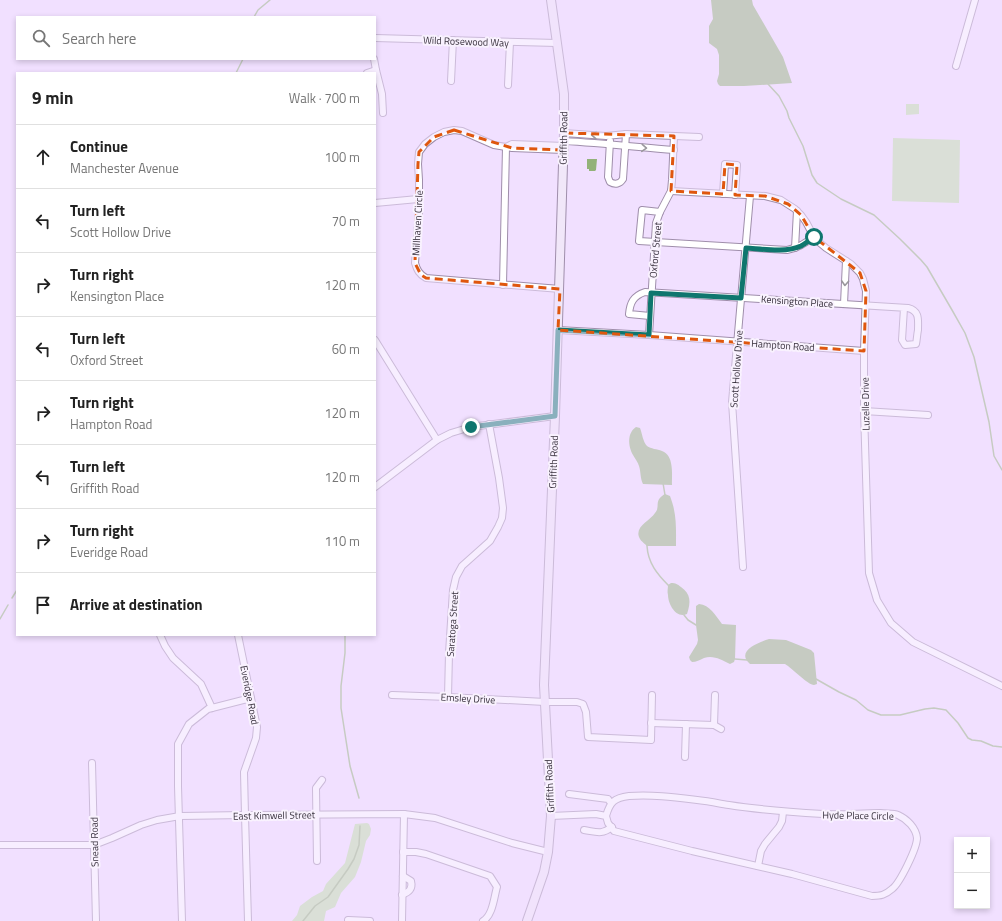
<!DOCTYPE html>
<html lang="en">
<head>
<meta charset="utf-8">
<style>
  :root { --surface:#fff; --page:#f6f6f6; --text:#222; --muted:#767676; --line:#e0e0e0 }
  body { margin:0; font-family:"Titillium Web",sans-serif; background:var(--page); color:var(--text) }
  .controls { position:absolute; right:12px; bottom:12px; display:grid; overflow:hidden; border-radius:0px; box-shadow:0 2px 6px #0003 }
  .controls button { width:36px; height:36px; display:grid; place-items:center; padding:0; border:0; border-bottom:1px solid var(--line); background:var(--surface); color:var(--text); font:20px sans-serif }
  .stop { position:absolute; width:12px; height:12px; margin:-9px; border:3px solid #0f766e; border-radius:50%; background:#fff }
  .stop.end { background:#0f766e; border-color:#fff; box-shadow:0 1px 4px #0008 }
  .list { margin:0; padding:0; list-style:none }
  h2 { display:flex; justify-content:space-between; align-items:center; height:52px; margin:0; padding:0 16px; font-size:17px }
  h2 small { font-size:13px; font-weight:400; color:var(--muted) }
  .list li { display:grid; grid-template-columns:26px 1fr auto; gap:12px; align-items:center; box-sizing:border-box; height:64px; padding:0 16px; border-top:1px solid var(--line) }
  .list b { display:block; font-size:15px; white-space:nowrap }
  .list p { margin:0; font-size:13px; white-space:nowrap; color:var(--muted) }
  .list em { font-size:13px; font-style:normal; color:var(--muted) }
  .icon { flex:none; width:22px; height:22px; fill:none; stroke:currentColor; stroke-width:2; stroke-linecap:round; stroke-linejoin:round }
  .map { position:relative; flex:none; width:1002px; height:921px; overflow:hidden }
  .search { position:absolute; background:var(--surface); box-shadow:0 2px 6px #0003; left:16px; top:16px; width:360px; height:44px; display:flex; align-items:center; gap:10px; box-sizing:border-box; padding:0 14px; border-radius:0px; color:var(--muted); font-size:15px }
  .panel { position:absolute; background:var(--surface); box-shadow:0 2px 6px #0003; left:16px; top:72px; width:360px; height:564px; border-radius:0px }
  .map>svg:first-child { display:block }
</style>
</head>
<body>
<div class="map">
<svg width="1002" height="921" viewBox="0 0 1002 921">
  <rect width="100%" height="100%" fill="#f1e0ff"/>
  <!-- green -->
  <g fill="#bfdda7">
    <polygon points="906,104 919,104 919,114 906,115"/>
    <polygon points="893,138 960,140 959,203 892,201"/>
    <polygon points="367,823 369,824 371,829 370,835 366,841 361,862 355,877 341,893 335,907 326,911 324,921 292,921 297,915 300,906 312,897 323,891 326,884 345,863 355,824"/>
  </g>
  <!-- water -->
  <g fill="#93b279">
    <polygon points="711,0 752,0 753,5 783,57 792,83 744,86 720,86 718,84 717,81 719,74 719,55 717,49 709,43 709,26 713,19"/>
    <polygon points="587,159 597,159 596,170 595,171 589,171 589,169 587,169"/>
    <path d="M636 427 640 428C642 433 643 442 647 446 651 449 657 449 662 451 674 455 672 474 672 485L643 484C640 478 641 472 639 466 638 462 635 459 633 455 628 446 627 433 636 427Z"/>
    <path d="M665 494 670 496C677 514 676 528 676 546H647C645 544 641 541 640 539 633 527 650 521 655 513 661 506 653 501 665 494Z"/>
    <path d="M671 583C676 583 677 584 681 587 691 594 691 602 687 614 676 619 668 604 668 595 667 592 668 588 668 585Z"/>
    <path d="M699 604C710 605 715 615 722 624L736 625 735 659 734 662 730 664C721 660 714 655 704 658 700 660 696 662 692 662L690 660 689 657 697 644 698 640 696 625V606Z"/>
    <path d="M769 639 786 640 811 650 814 653 817 684C816 684 815 685 814 685 808 685 792 668 785 664H750C735 651 759 642 769 639Z"/>
  </g>
  <g fill="none" stroke-linecap="round" stroke-linejoin="round">
    <!-- stream -->
    <g stroke="#93b279" stroke-width="1.5">
      <polyline points="254,17 258,10 270,0"/>
      <polyline points="236,73 243,59"/>
      <polyline points="768,84 779,96 787,111 789,118 803,146 812,175 817,183 841,199 874,215 900,239 921,260 927,267 952,310 965,333 974,357 989,422 994,456 1002,470"/>
      <polyline points="663,483 665,495"/>
      <path d="M647 545V546C648 563 657 574 669 586"/>
      <polyline points="12,598 17,590"/>
      <polyline points="684,615 688,620 696,625"/>
      <polyline points="0,619 8,605"/>
      <polyline points="345,635 345,653 341,686 341,708 350,766 359,798"/>
      <polyline points="735,659 747,660"/>
      <polyline points="816,679 839,692 856,700 868,710 881,715 900,715 925,709 934,708 946,710 958,723 968,738 972,740 981,741 993,746 1002,747"/>
      <polyline points="303,921 315,906 328,897 348,869 354,859 359,845 360,826"/>
    </g>
    <defs>
      <g id="street">
        <polyline points="375,38 557,43"/>
        <polyline points="374,59 376,70 382,94 383,113"/>
        <polyline points="956,66 975,0"/>
        <polyline points="367,73 376,70"/>
        <polyline points="451,81 453,40"/>
        <polyline points="508,85 510,42"/>
        <polyline points="564,133 606,136 626,134 699,137"/>
        <path d="M564 141C601 143 637 147 674 150"/>
        <path d="M610 141 608 177 610 182C615 185 620 184 623 179L626 134"/>
        <polyline points="506,147 512,144 564,146"/>
        <polyline points="671,191 765,196 781,200 795,209 801,215 806,222 814,237 820,243 826,248 851,264 860,273 863,279 866,291 864,351 864,411 869,573 877,600 891,623 913,642 1002,686"/>
        <polyline points="723,194 725,164 737,165 735,195"/>
        <polyline points="375,203 418,199"/>
        <path d="M660 212 642 210 639 241 787 250C798 248 805 243 814 237"/>
        <polyline points="795,248 797,211"/>
        <polyline points="503,285 506,147"/>
        <path d="M560 289 426 278C419 274 417 270 415 263L419 211V180L418 164 419 152 425 144 434 137 444 132 454 130 462 131 494 145 512 148 564 150"/>
        <polyline points="844,304 846,261"/>
        <path d="M650 316 629 314C630 303 633 296 645 292L908 308C920 311 918 320 918 330 917 335 917 339 916 344L905 345 902 340 904 308"/>
        <polyline points="558,330 649,335 864,351"/>
        <polyline points="649,335 656,223 660,212 671,191 672,180 674,136"/>
        <polyline points="375,340 437,440"/>
        <polyline points="864,411 928,415"/>
        <polyline points="375,487 437,440 451,433 471,427 555,416"/>
        <polyline points="743,567 732,402 750,196"/>
        <polyline points="160,635 165,646 173,658 201,684 212,708"/>
        <polyline points="238,635 257,727 256,738 244,772 245,815 248,921"/>
        <polyline points="392,695 448,697 545,702 577,702 583,704 586,712 588,737 651,740 652,695"/>
        <polyline points="448,697 449,653 453,590 456,577 462,566 490,541 498,527 502,518 503,508 499,478 489,424"/>
        <polyline points="651,723 714,725 721,729"/>
        <polyline points="714,725 715,695"/>
        <polyline points="685,757 686,724"/>
        <polyline points="92,763 96,921"/>
        <polyline points="569,794 608,799 611,803"/>
        <path d="M551 816 596 814 606 816 608 823 614 831 692 851 792 874 872 896C881 896 885 895 892 889 900 883 917 848 917 838 916 828 907 819 898 815 893 813 886 814 880 813 861 813 842 815 823 814 791 812 760 810 729 805 721 804 713 802 705 801 680 798 654 794 629 796 614 798 610 802 606 816"/>
        <path d="M584 830C597 832 601 835 612 827"/>
        <polyline points="0,845 94,845 112,838 141,825 157,820 180,816 245,815 404,814 435,818 512,843 548,852"/>
        <path d="M403 852H416L426 854 490 876 497 887C494 897 493 915 483 921"/>
        <polyline points="317,861 316,788 322,780"/>
        <polyline points="758,866 761,851 765,844 779,827 782,821 783,812"/>
        <path d="M402 895C409 892 413 889 411 881L403 876"/>
        <polyline points="348,920 370,921"/>
        <polyline points="182,921 178,786 178,744 189,724 208,709 251,698"/>
        <polyline points="402,921 404,814"/>
      </g>
      <polyline id="secondary" points="527,921 544,872 548,852 551,816 544,685 555,416 564,133 564,94 551,0"/>
    </defs>
    <!-- street casing -->
    <use href="#street" stroke="#9f8eab" stroke-width="8"/>
    <!-- secondary casing -->
    <use href="#secondary" stroke="#9f8eab" stroke-width="10"/>
    <!-- street -->
    <use href="#street" stroke="#fff" stroke-width="6"/>
    <!-- secondary -->
    <use href="#secondary" stroke="#f1e7f9" stroke-width="8"/>
  </g>
  <!-- one-way arrows -->
  <defs><path id="oneway-chevron" d="M-2-3.5L2.5 0L-2 3.5" fill="none" stroke-width="1.6" stroke-linecap="round" stroke-linejoin="round"/></defs>
  <g stroke="#9a979d">
    <use href="#oneway-chevron" transform="translate(594 135) rotate(-176)"/>
    <use href="#oneway-chevron" transform="translate(644 148) rotate(4)"/>
    <use href="#oneway-chevron" transform="translate(845 283) rotate(93)"/>
  </g>
  <g fill="none" stroke-linecap="round" stroke-linejoin="round">
    <!-- route -->
    <path stroke="#0f766e" stroke-width="5" d="M471 427 555 416 558 330 649 335 651 293 741 298 746 248C762 249 786 253 801 246 805 244 810 240 814 237"/>
  </g>
  <!-- marked area -->
  <path d="M0 0H1002V921H0ZM454 130 512 148 563 150 564 133 674 136 671 191 723 194 725 164 737 165 735 195 765 196 788 204 801 215 814 237 860 273 866 291 864 351 558 330 560 289 426 278 421 275 415 263 418 164 419 152 434 137Z" fill="#f1e0ff" fill-opacity=".55" fill-rule="evenodd"/>
  <path fill="none" stroke="#df570e" stroke-width="3" stroke-dasharray="8 5" stroke-linejoin="round" d="M454 130 512 148 563 150 564 133 674 136 671 191 723 194 725 164 737 165 735 195 765 196 788 204 801 215 814 237 860 273 866 291 864 351 558 330 560 289 426 278 421 275 415 263 418 164 419 152 434 137Z"/>
  <g text-anchor="middle" stroke-width="4" stroke-linejoin="round" paint-order="stroke">
    <!-- street labels -->
    <g font-size="10" fill="#362f3b" stroke="#f9f2fe">
      <text transform="translate(466 41) rotate(2)" y="4">Wild Rosewood Way</text>
      <text transform="translate(563 138) rotate(-89)" y="4">Griffith Road</text>
      <text transform="translate(417 223) rotate(-87)" y="4">Millhaven Circle</text>
      <text transform="translate(655 250) rotate(-85)" y="4">Oxford Street</text>
      <text transform="translate(797 301) rotate(4)" y="4">Kensington Place</text>
      <text transform="translate(783 345) rotate(4)" y="4">Hampton Road</text>
      <text transform="translate(736 369) rotate(-86)" y="4">Scott Hollow Drive</text>
      <text transform="translate(865 404) rotate(-91)" y="4">Luzelle Drive</text>
      <text transform="translate(553 462) rotate(-88)" y="4">Griffith Road</text>
      <text transform="translate(452 624) rotate(-86)" y="4">Saratoga Street</text>
      <text transform="translate(250 695) rotate(79)" y="4">Everidge Road</text>
      <text transform="translate(468 698) rotate(3)" y="4">Emsley Drive</text>
      <text transform="translate(549 786) rotate(-93)" y="4">Griffith Road</text>
      <text transform="translate(274 815) rotate(-1)" y="4">East Kimwell Street</text>
      <text transform="translate(858 815) rotate(1)" y="4">Hyde Place Circle</text>
      <text transform="translate(94 842) rotate(-91)" y="4">Snead Road</text>
    </g>
  </g>
</svg>
<div class="controls">
<button>+</button>
<button>−</button>
</div>
<div class="stop" style="left:814px;top:237px"></div>
<div class="stop end" style="left:471px;top:427px"></div>
<div class="search"><svg class="icon" aria-label="search" viewBox="0 0 24 24"><circle cx="10" cy="10" r="6"/><path d="M15 15l6 6"/></svg>Search here</div>
<section class="panel">
<h2>9 min<small>Walk · 700 m</small></h2>
<ul class="list">
<li><svg class="icon" aria-label="ahead" viewBox="0 0 24 24"><path d="M12 20V5M6 11l6-6 6 6"/></svg><div><b>Continue</b><p>Manchester Avenue</p></div><em>100 m</em></li>
<li><svg class="icon" aria-label="left" viewBox="0 0 24 24"><path d="M17 20v-9H6M10 6l-5 5 5 5"/></svg><div><b>Turn left</b><p>Scott Hollow Drive</p></div><em>70 m</em></li>
<li><svg class="icon" aria-label="right" viewBox="0 0 24 24"><path d="M7 20v-9h11M14 6l5 5-5 5"/></svg><div><b>Turn right</b><p>Kensington Place</p></div><em>120 m</em></li>
<li><svg class="icon" aria-label="left" viewBox="0 0 24 24"><path d="M17 20v-9H6M10 6l-5 5 5 5"/></svg><div><b>Turn left</b><p>Oxford Street</p></div><em>60 m</em></li>
<li><svg class="icon" aria-label="right" viewBox="0 0 24 24"><path d="M7 20v-9h11M14 6l5 5-5 5"/></svg><div><b>Turn right</b><p>Hampton Road</p></div><em>120 m</em></li>
<li><svg class="icon" aria-label="left" viewBox="0 0 24 24"><path d="M17 20v-9H6M10 6l-5 5 5 5"/></svg><div><b>Turn left</b><p>Griffith Road</p></div><em>120 m</em></li>
<li><svg class="icon" aria-label="right" viewBox="0 0 24 24"><path d="M7 20v-9h11M14 6l5 5-5 5"/></svg><div><b>Turn right</b><p>Everidge Road</p></div><em>110 m</em></li>
<li><svg class="icon" aria-label="arrive" viewBox="0 0 24 24"><path d="M6 21V4h12l-3 4 3 4H6"/></svg><div><b>Arrive at destination</b></div></li>
</ul>
</section>
</div>
</body>
</html>
